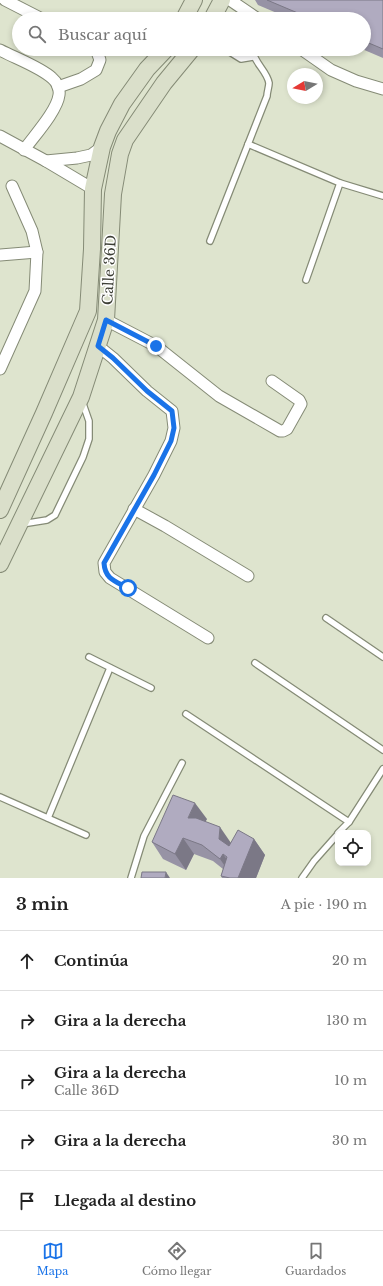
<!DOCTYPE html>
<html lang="es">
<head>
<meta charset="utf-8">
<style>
  :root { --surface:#fff; --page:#f2f2f2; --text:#222; --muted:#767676; --line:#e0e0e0; --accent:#1a73e8 }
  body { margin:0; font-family:"Libre Baskerville",serif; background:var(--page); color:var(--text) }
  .controls { position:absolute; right:12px; bottom:12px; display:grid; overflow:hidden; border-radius:8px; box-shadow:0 2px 6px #0003 }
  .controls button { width:36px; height:36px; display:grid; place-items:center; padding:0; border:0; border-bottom:1px solid var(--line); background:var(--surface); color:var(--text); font:20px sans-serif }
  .compass { position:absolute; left:287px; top:68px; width:36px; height:36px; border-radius:50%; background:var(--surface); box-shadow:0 2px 6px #0003; rotate:260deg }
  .stop { position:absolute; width:12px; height:12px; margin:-9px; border:3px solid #1a73e8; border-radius:50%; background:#fff }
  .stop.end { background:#1a73e8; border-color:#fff; box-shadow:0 1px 4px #0008 }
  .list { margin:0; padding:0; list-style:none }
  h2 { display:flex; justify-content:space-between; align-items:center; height:52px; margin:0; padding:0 16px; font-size:17px }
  h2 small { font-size:13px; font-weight:400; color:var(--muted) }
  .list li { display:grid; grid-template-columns:26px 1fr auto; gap:12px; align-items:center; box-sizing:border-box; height:60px; padding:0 16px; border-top:1px solid var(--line) }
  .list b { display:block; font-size:15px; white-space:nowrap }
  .list p { margin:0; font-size:13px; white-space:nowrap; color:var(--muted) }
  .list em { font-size:13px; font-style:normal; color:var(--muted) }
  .icon { flex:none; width:22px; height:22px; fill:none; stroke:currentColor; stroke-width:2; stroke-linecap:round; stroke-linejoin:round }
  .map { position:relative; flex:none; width:383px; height:878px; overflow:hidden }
  .search { position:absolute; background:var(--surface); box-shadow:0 2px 6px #0003; left:12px; right:12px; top:12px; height:44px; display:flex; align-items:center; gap:10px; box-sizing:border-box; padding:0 14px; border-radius:22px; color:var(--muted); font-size:15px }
  .sheet { height:352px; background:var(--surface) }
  nav { display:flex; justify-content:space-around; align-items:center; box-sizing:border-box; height:56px; border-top:1px solid var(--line); background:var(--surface); font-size:11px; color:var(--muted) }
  nav a { display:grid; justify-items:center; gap:2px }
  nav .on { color:var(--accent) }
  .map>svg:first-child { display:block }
</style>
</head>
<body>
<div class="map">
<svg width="383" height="878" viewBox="0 0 383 878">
  <rect width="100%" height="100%" fill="#dee4ce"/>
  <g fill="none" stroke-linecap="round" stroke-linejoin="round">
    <defs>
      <g id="lane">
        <polyline points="225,49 241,59 253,57"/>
        <polyline points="248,144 340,183 383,196"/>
        <path d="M210 241 267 96C267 92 269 87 269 83 267 71 254 63 252 49"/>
        <polyline points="306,280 340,183"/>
        <polyline points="22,524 47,520 55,515 83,457 89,439 89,421 82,401"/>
        <polyline points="326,618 383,657"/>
        <polyline points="89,657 151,688"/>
        <polyline points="255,663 383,750"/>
        <polyline points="186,714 349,822"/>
        <polyline points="0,797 86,835"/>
        <polyline points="48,818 110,668"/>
        <polyline points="338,833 349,822 383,769"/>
        <polyline points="131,878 144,836 182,763"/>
        <polyline points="302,878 314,861 338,834"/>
      </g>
      <g id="street">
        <polyline points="5,0 42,19"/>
        <polyline points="230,0 258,19"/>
        <polyline points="301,49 331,70 356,81 383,89"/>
        <path d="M0 50C15 58 40 67 52 78 57 82 60 89 59 95 57 111 34 136 24 150"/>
        <polyline points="58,87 81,79 96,70 100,60 96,49"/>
        <polyline points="0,136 46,161 93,189"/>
        <polyline points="46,161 77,158 91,155 102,147"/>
        <polyline points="0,255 37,252"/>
        <polyline points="106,320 156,346 219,396 280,431 283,431 287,429 301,404 299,400 272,381"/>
        <polyline points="98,346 113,358 147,391 172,411 174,428 171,441 154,475 104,563 105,572 110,578 208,638"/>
        <polyline points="0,369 35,291 37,252 32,231 12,186"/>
        <polyline points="134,509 165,526 248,576"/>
      </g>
      <g id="secondary">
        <polyline points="184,19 194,0"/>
        <polyline points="212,19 222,0"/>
        <polyline points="0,510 44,413 88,311 92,249 93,189 102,147 108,131 122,104 147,69 166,49"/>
        <polyline points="0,564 81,397 106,320 113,194 120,154 125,140 164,83 192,49"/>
      </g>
    </defs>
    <!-- lane casing -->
    <use href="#lane" stroke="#858b76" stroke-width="8"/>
    <!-- street casing -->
    <use href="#street" stroke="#858b76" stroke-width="13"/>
    <!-- secondary casing -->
    <use href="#secondary" stroke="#858b76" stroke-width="18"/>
    <!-- lane -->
    <use href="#lane" stroke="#fff" stroke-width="5.5"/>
    <!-- street -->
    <use href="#street" stroke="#fff" stroke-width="11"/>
    <!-- secondary -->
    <use href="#secondary" stroke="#dadfca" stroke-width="16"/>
  </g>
  <!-- wall -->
  <g fill="#9793a5">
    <polygon points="255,0 383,0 383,58 362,49 364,49 364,19 291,19 258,5"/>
    <polygon points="207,819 205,822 231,843 254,839 265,855 256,878 222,878 221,876 223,869 213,861 194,854 186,870 163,859 152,842"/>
  </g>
  <!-- shaded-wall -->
  <g fill="#7b7886">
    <polygon points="195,803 207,819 199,834 188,818"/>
    <polygon points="220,827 231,843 231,855 219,839"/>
    <polygon points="183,838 194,854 186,870 175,854"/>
    <polygon points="254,839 265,855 256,878 238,878"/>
    <polygon points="223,854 234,870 231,875 220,859"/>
    <polygon points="166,872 170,878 165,878"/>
  </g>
  <!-- building -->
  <g fill="#b0abc0" stroke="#7b7886">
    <polygon points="267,0 383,0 383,49 364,41 364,19 312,19"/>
    <polygon points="173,795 195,803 188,818 196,818 220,827 219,839 229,846 238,830 254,839 238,878 230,878 221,876 227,857 223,854 220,859 202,845 183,838 175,854 152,842"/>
    <polygon points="142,872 166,872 165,878 141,878"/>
  </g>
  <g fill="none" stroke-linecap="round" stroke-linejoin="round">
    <!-- route -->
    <path stroke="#1a73e8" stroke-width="5" d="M128 588C115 581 105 579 104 563L154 475 171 441 174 428 172 411 147 391 113 358 98 346 106 320 156 346"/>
  </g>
  <g text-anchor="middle" stroke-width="3" stroke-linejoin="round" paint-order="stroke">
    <!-- street labels -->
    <g font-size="14" fill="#3c3e35" stroke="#fff">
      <text transform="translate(109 270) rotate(-87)" y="5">Calle 36D</text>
    </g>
  </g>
</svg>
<div class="controls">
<button><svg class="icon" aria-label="locate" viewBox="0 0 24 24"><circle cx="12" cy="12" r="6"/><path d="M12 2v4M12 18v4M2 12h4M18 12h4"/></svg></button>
</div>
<svg class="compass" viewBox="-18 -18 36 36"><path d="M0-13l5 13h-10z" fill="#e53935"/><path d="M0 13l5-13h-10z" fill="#767676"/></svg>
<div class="stop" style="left:128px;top:588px"></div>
<div class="stop end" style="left:156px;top:346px"></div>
<div class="search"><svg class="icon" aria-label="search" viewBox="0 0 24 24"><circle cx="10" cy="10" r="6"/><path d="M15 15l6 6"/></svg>Buscar aquí</div>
</div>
<section class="sheet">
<h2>3 min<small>A pie · 190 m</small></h2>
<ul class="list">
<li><svg class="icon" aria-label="ahead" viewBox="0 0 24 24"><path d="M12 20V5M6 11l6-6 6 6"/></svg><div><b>Continúa</b></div><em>20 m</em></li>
<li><svg class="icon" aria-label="right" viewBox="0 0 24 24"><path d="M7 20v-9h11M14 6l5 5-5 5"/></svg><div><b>Gira a la derecha</b></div><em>130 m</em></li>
<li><svg class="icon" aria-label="right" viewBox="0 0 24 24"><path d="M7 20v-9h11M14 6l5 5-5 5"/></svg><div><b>Gira a la derecha</b><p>Calle 36D</p></div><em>10 m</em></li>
<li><svg class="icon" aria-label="right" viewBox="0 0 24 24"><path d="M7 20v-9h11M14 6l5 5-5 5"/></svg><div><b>Gira a la derecha</b></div><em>30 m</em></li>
<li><svg class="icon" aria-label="arrive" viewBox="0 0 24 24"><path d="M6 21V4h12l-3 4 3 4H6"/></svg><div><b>Llegada al destino</b></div></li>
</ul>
</section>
<nav>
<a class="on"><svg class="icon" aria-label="map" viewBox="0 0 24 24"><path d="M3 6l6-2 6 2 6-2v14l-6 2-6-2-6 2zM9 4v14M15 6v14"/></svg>Mapa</a>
<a><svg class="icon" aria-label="directions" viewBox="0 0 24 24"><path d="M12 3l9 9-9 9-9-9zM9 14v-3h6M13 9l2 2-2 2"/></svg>Cómo llegar</a>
<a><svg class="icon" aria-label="saved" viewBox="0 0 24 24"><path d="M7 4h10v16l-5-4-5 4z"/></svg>Guardados</a>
</nav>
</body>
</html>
